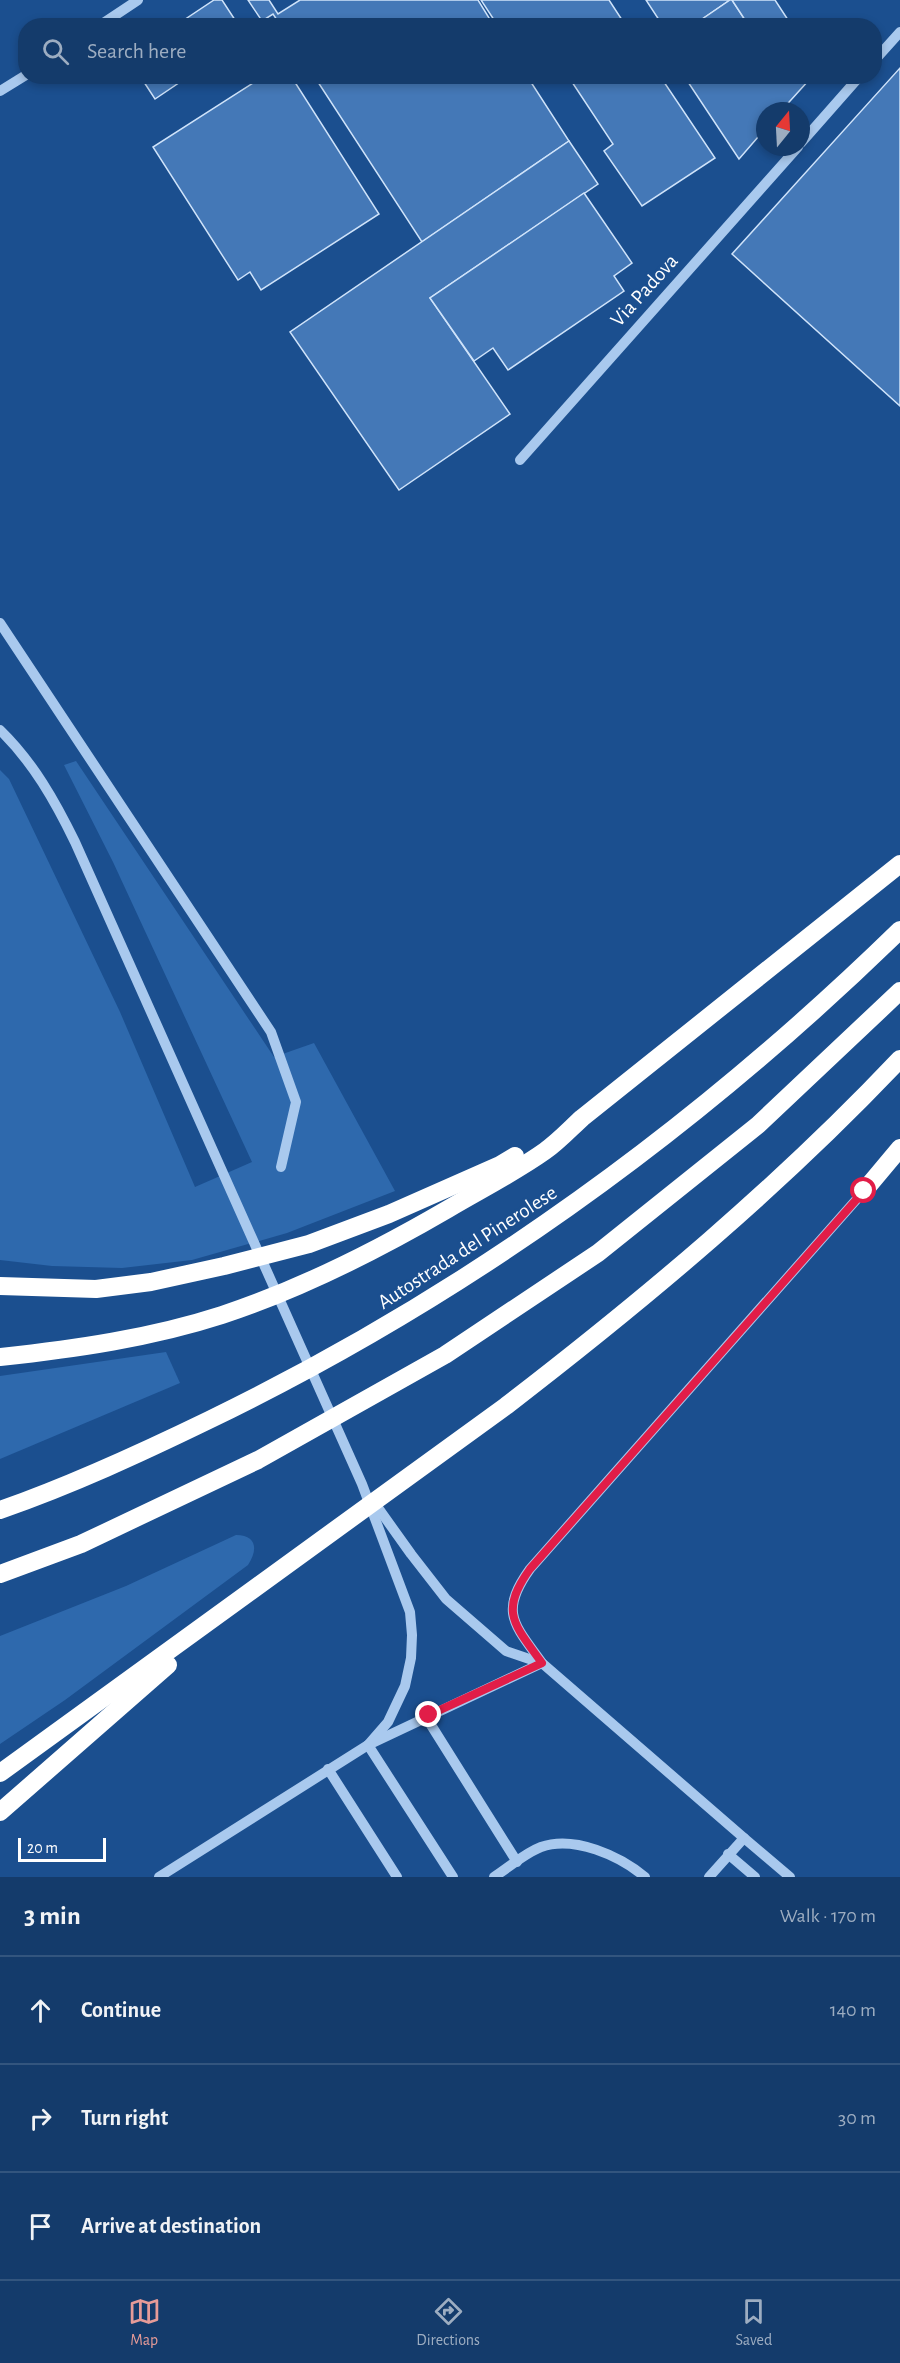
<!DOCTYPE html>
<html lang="en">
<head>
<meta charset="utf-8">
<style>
  :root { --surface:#143b6b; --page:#1d4271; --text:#f1f3f6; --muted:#9dadc1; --line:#33557e; --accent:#e69b98 }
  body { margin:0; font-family:"Alegreya Sans",sans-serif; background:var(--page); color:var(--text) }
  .compass { position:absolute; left:756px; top:102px; width:54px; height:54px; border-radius:50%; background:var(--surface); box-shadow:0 3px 9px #0003; rotate:18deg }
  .scale { position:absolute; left:18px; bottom:15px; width:88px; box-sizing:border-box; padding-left:6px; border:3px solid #fff; border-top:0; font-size:16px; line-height:21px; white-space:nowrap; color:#fff; -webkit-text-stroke:4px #1b4f8f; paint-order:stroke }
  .stop { position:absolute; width:18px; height:18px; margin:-14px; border:4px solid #e11d48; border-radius:50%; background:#fff }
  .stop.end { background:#e11d48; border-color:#fff; box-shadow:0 2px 6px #0008 }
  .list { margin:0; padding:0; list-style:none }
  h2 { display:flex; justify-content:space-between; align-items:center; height:78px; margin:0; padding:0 24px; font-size:26px }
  h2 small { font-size:20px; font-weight:400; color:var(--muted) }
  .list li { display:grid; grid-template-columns:39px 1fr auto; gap:18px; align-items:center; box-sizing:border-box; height:108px; padding:0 24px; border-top:2px solid var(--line) }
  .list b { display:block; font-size:22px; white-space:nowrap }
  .list em { font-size:20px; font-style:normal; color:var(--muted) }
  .icon { flex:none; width:33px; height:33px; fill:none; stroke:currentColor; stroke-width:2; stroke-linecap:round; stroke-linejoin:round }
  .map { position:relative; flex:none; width:900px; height:1877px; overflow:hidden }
  .search { position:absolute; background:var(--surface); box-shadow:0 3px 9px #0003; left:18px; right:18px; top:18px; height:66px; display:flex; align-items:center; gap:15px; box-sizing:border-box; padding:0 21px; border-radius:24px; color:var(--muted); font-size:22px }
  .sheet { height:402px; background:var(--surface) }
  nav { display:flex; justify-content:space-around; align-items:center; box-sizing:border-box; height:84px; border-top:2px solid var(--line); background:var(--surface); font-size:16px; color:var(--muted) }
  nav a { display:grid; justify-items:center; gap:3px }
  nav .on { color:var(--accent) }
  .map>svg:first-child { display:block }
</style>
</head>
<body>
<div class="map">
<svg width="900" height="1877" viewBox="0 0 900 1877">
  <rect width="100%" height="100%" fill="#1b4f8f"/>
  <!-- green -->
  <g fill="#2e69ad">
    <polygon points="76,761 274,1057 314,1043 395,1191 287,1233 192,1260 122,1268 52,1266 0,1260 0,770 9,779 120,1012 195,1187 252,1162 113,862 64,765"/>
    <polygon points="166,1352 180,1383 0,1459 0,1376"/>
    <path d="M236 1535C257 1535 258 1550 248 1565L65 1700 0 1744V1636L126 1586Z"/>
  </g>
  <!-- building -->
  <g fill="#4478b7" stroke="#cfe3fa" stroke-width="1.5">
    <polygon points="214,0 222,0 239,26 175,26"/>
    <polygon points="248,0 269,0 278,14 300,0 478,0 494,26 281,26 273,14 262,21"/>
    <polygon points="481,0 609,0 626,26 498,26"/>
    <polygon points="646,0 730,0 692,26 663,26"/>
    <polygon points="730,0 732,0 749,26 692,26"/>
    <polygon points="732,0 775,0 792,26 749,26"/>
    <polygon points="900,68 900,406 732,254"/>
    <polygon points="140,76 189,76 155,99"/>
    <polygon points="264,76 291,76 379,214 261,290 250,272 238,280 153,147"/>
    <polygon points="314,76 527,76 569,141 422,242"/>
    <polygon points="568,76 660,76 715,158 642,206 604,151 613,144"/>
    <polygon points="684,76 805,76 809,80 781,111 765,111 765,129 739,159"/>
    <polygon points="569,141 598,184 430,298 510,414 399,490 290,332"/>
    <polygon points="584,193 632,263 614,276 624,291 508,370 493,348 474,361 430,298"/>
  </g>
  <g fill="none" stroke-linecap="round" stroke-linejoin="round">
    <!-- minor -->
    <g stroke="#a9c9ee" stroke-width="10">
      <polyline points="99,26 138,0"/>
      <polyline points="874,61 900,32"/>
      <polyline points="0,91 26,75"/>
      <polyline points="801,143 860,76"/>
      <polyline points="520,460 798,147"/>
      <polyline points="0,623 271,1032 296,1102 281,1167"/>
      <path d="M0 730C33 762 55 801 75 842L362 1484 410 1612 412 1635 411 1658 405 1686 388 1722 368 1745 453 1877"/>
      <polyline points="371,1498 411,1554 446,1599 506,1651 541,1663"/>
      <polyline points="426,1717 517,1862"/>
      <polyline points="328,1769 397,1877"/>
      <polyline points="744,1838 790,1877"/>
      <polyline points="728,1854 755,1877"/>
      <polyline points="159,1877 368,1745 542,1663"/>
      <path d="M494 1877C508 1868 525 1853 541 1847 574 1835 620 1856 645 1877"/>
      <path d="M709 1877 744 1838 542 1663C514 1624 499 1612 530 1569L864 1191"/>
    </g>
    <!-- highway -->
    <g stroke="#fff" stroke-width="18">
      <polyline points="864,1191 900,1148"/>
      <polyline points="0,1286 96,1289 151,1282 224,1266 309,1244 389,1214 500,1165 515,1156"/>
      <path d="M0 1357C75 1349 151 1338 222 1315 301 1289 376 1251 448 1209 480 1190 514 1173 545 1151 558 1142 570 1129 582 1118L900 864"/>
      <path d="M0 1510C72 1485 141 1453 209 1420 465 1296 696 1129 900 930"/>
      <polyline points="0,1574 81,1544 258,1460 445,1355 598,1253 758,1125 900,991"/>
      <path d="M0 1773 506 1406C645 1299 780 1186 900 1059"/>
      <polyline points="0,1812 168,1665"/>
    </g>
  </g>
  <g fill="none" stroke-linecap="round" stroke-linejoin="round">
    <!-- route -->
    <path stroke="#e11d48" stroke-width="8" d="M429 1715 542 1663C514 1624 499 1612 530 1569L864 1191"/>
  </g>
  <g text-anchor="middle" stroke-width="5" stroke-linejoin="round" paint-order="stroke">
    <!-- street labels -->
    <g font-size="21" fill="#fff" stroke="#1b4f8f">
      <text transform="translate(644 290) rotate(-48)" y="7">Via Padova</text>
      <text transform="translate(467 1247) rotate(-33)" y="7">Autostrada del Pinerolese</text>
    </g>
  </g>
</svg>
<svg class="compass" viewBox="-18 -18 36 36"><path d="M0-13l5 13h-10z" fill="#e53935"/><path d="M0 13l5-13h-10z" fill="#9dadc1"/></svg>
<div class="scale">20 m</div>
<div class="stop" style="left:864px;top:1191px"></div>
<div class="stop end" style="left:429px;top:1715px"></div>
<div class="search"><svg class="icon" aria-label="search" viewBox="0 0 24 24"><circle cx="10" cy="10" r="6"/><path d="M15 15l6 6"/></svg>Search here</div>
</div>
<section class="sheet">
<h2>3 min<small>Walk · 170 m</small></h2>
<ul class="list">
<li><svg class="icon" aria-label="ahead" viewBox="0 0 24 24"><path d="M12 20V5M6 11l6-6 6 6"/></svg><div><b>Continue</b></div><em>140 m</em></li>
<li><svg class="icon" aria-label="right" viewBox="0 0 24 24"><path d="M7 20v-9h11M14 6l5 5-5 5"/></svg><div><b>Turn right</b></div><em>30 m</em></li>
<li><svg class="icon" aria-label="arrive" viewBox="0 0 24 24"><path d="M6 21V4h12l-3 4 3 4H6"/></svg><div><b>Arrive at destination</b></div></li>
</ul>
</section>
<nav>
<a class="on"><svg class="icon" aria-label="map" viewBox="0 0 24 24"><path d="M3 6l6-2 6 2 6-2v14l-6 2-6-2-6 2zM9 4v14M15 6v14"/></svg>Map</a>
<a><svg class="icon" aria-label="directions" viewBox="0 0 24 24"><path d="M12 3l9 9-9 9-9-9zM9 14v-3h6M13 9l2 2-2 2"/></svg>Directions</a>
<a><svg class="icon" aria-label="saved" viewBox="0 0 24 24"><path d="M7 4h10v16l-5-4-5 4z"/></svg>Saved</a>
</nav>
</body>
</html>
